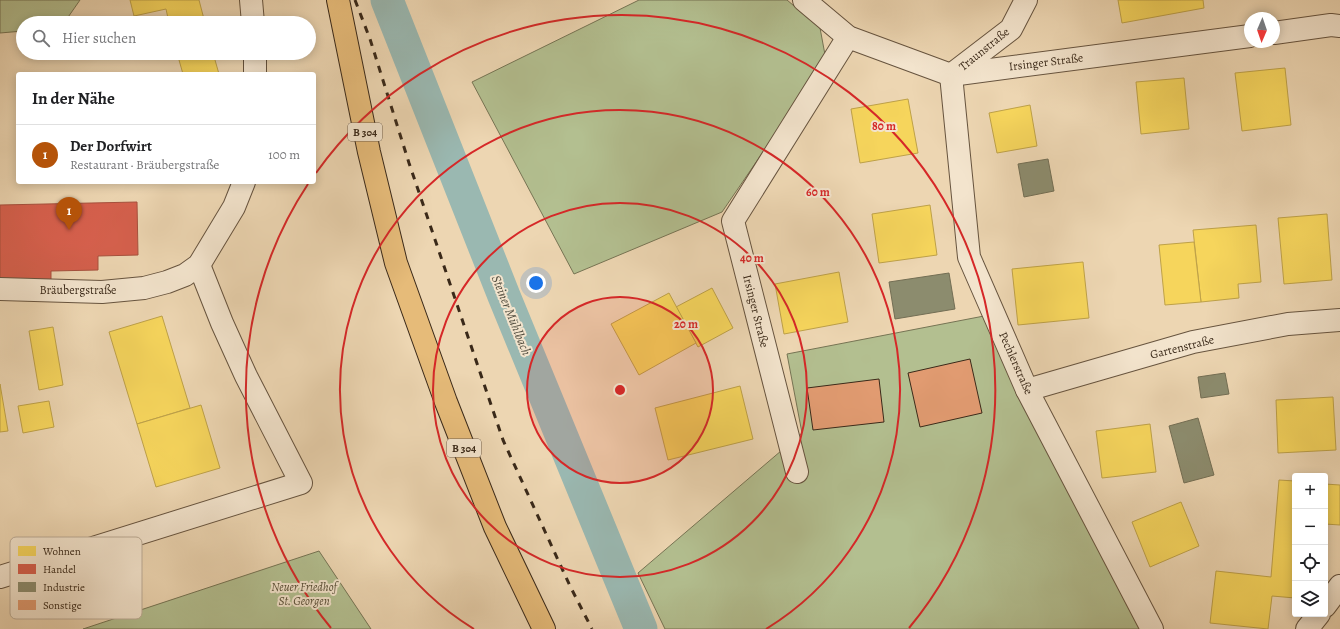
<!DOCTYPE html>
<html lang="de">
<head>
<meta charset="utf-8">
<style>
  :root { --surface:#fff; --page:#f2f2f2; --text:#202124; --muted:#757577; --line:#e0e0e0; --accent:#b45309 }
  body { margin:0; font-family:Alegreya,serif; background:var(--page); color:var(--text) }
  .controls { position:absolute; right:12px; bottom:12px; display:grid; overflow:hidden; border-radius:4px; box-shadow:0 2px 10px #0003 }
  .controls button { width:36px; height:36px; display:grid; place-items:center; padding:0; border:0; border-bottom:1px solid var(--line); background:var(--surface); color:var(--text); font:20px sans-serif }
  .compass { position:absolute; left:1244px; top:12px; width:36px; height:36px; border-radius:50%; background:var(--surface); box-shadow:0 2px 10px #0003; rotate:182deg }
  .you { position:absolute; left:536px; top:283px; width:14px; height:14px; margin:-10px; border:3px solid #fff; border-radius:50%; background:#1a73e8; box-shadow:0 0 0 6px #1a73e833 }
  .badge { display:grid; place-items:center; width:26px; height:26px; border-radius:50%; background:var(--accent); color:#fff; font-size:13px; font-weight:700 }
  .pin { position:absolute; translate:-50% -33px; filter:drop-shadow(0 1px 2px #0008) }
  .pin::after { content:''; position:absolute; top:21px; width:14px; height:12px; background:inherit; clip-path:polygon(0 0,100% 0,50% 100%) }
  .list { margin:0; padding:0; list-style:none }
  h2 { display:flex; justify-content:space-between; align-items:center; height:52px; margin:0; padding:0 16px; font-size:17px }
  h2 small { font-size:13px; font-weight:400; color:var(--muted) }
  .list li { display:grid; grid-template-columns:26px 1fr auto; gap:12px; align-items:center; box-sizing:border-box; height:60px; padding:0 16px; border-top:1px solid var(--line) }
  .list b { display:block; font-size:15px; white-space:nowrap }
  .list p { margin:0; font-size:13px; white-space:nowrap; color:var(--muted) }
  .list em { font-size:13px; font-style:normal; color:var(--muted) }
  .icon { flex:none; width:22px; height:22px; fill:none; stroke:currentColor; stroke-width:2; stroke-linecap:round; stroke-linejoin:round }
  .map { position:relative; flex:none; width:1340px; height:629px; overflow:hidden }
  .search { position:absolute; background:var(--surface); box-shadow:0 2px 10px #0003; left:16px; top:16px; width:300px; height:44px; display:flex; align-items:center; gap:10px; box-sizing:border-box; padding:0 14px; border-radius:22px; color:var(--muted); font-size:15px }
  .panel { position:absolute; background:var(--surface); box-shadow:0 2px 10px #0003; left:16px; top:72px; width:300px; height:112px; border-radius:4px }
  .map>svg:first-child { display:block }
</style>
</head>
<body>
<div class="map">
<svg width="1340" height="629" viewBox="0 0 1340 629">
  <rect width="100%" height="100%" fill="#edd6b2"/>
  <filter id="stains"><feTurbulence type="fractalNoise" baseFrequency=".005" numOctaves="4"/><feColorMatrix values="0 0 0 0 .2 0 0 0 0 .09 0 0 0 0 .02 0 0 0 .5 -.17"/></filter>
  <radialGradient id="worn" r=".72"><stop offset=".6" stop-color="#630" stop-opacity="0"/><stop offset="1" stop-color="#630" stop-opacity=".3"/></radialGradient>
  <!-- green -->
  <g fill="#b3bf90" stroke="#767454">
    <polygon points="0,0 80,0 64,23 23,23 23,31 0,33"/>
    <polygon points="639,0 787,0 820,28 826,60 722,212 574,274 472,82"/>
    <polygon points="984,316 1140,629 665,629 638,573 802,433 787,354"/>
    <polygon points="319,551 371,629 83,629"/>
  </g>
  <!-- homes -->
  <g fill="#f6d55c" stroke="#bea148">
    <polygon points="130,0 199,0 205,23 169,23 166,9 134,16"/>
    <polygon points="1118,0 1203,0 1204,8 1122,23"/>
    <polygon points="177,53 213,53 219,74 183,74"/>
    <polygon points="1285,68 1291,125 1242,131 1235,73"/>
    <polygon points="1184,78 1189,129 1141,134 1136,82"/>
    <polygon points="908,99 918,153 860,163 851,109"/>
    <polygon points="1030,105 1037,146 997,153 989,113"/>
    <polygon points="930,205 937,255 879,263 872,214"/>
    <polygon points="1327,214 1332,280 1284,284 1278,218"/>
    <polygon points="1256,225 1261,282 1238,284 1239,298 1201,302 1193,230"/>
    <polygon points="1194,242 1201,302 1165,305 1159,245"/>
    <polygon points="1083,262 1089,318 1018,325 1012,269"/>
    <polygon points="839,272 848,322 784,334 775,284"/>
    <polygon points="712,288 733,328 698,347 676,307"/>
    <polygon points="669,293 696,343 639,375 611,324"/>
    <polygon points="162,316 190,408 137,424 109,332"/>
    <polygon points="53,327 63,385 39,390 29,331"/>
    <polygon points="0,384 8,431 0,432"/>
    <polygon points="740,386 753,439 668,460 655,408"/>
    <polygon points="1333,397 1336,450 1278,453 1276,400"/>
    <polygon points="49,401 54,427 23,433 18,406"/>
    <polygon points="201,405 220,468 156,487 137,424"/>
    <polygon points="1150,424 1156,472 1102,478 1096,431"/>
    <polygon points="1279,480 1295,481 1295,598 1272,596 1268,629 1210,623 1216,571 1271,577"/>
    <polygon points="1325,484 1340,485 1340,525 1325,524"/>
    <polygon points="1181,502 1199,546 1150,567 1132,522"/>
  </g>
  <!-- shops -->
  <polygon fill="#d6604d" stroke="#a7503d" points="137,202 138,255 98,256 98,270 51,271 51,280 0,281 0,205"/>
  <!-- industry -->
  <g fill="#8c8c6e" stroke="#736e54">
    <polygon points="1048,159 1054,191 1024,197 1018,164"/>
    <polygon points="949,273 955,309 895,319 889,282"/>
    <polygon points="1225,373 1229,394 1201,398 1198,377"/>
    <polygon points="1198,418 1214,475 1184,483 1169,426"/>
  </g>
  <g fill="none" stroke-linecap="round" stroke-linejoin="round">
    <!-- canal -->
    <polyline stroke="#9ab8b1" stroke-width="33" points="387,0 504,296 641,629"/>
  </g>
  <!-- building -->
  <g fill="#e19b71" stroke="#3a2919">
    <polygon points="970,359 982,413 920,427 908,373"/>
    <polygon points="879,379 884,422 813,430 807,388"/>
  </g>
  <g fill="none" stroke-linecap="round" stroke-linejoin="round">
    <defs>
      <g id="minor">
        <polyline points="251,0 253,23"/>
        <polyline points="804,0 848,37 951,75 1250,36"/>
        <polyline points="1026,0 1011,29 951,75 969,257 1027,390 1152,629"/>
        <polyline points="1274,33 1331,25 1340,26"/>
        <polyline points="255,53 255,74"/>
        <polyline points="0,289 102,292 144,288 167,282 185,275 199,265 234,207 244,182"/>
        <polyline points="1027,390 1193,342 1288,324 1340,320"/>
        <polyline points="797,472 733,221 848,37"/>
        <polyline points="0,577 301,483 246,376 222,323 199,265"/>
        <polyline points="1325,606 1340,586"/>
        <polyline points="1307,629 1319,614"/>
      </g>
      <polyline id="major" points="338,0 369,152 396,263 446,402 495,527 544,629"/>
    </defs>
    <!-- minor casing -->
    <use href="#minor" stroke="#67543f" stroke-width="24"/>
    <!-- major casing -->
    <use href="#major" stroke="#3a2919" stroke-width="24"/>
    <!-- minor -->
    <use href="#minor" stroke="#f3e4cd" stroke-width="22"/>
    <!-- major -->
    <use href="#major" stroke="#e6bb79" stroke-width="22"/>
    <!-- rail -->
    <polyline stroke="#3a2919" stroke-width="3" stroke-dasharray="7 7" stroke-linecap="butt" points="355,0 370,39 409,163 503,440 570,586 592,629"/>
  </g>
  <!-- distance rings -->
  <circle cx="620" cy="390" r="93" fill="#d62828" fill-opacity=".12"/>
  <g fill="none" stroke="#d62828" stroke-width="2">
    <circle cx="620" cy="390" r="93"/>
    <circle cx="620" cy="390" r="187"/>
    <path d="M474 629A280 280 0 1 1 766 629"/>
    <path d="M331 628A374 374 0 0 1 308 184M316 173A374 374 0 1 1 909 628"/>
  </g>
  <g text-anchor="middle" stroke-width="4" stroke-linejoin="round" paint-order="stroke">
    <!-- shield labels -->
    <g fill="#f3e4cd" stroke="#72614f" stroke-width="1">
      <rect x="348" y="123" width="34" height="18" rx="3"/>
      <rect x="447" y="439" width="34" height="18" rx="3"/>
    </g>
    <g font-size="11" font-weight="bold" fill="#3a2919">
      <text x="365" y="136">B 304</text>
      <text x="464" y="452">B 304</text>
    </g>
    <!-- street labels -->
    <g font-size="12" fill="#3a2919" stroke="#f3e4cd">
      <text transform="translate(984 49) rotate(-39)" y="4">Traunstraße</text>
      <text transform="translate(1046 62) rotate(-7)" y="4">Irsinger Straße</text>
      <text x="78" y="294">Bräubergstraße</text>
      <text transform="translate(756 311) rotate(76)" y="4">Irsinger Straße</text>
      <text transform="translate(1182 347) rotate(-14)" y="4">Gartenstraße</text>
      <text transform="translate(1016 363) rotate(66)" y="4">Pechlerstraße</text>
    </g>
    <!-- park labels -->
    <g font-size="12" font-style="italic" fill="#584e37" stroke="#f3e4cd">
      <text x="304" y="591">Neuer Friedhof<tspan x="304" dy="14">St. Georgen</tspan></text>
    </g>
    <!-- water labels -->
    <g font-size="13" font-style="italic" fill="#524d3f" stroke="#f3e4cd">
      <text transform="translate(512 315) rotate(68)" y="5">Steiner Mühlbach</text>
    </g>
  </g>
  <!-- legend -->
  <rect x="10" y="537" width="132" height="82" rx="6" fill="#f3e4cd" stroke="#bcac97" stroke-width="1"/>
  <rect x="18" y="546" width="18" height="10" fill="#f6d55c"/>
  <rect x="18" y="564" width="18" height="10" fill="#d6604d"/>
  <rect x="18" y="582" width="18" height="10" fill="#8c8c6e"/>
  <rect x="18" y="600" width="18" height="10" fill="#e19b71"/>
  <g font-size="11" fill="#3a2919">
    <text x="43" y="555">Wohnen</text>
    <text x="43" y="573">Handel</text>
    <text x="43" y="591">Industrie</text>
    <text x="43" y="609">Sonstige</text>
  </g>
  <circle cx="620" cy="390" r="6" fill="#d62828" stroke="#f3e4cd" stroke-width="2"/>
  <g font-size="12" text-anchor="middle" font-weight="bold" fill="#d62828" stroke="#f3e4cd" stroke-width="4" stroke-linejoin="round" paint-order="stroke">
    <text x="884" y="130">80 m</text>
    <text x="818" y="196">60 m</text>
    <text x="752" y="262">40 m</text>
    <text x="686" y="328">20 m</text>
  </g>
  <rect width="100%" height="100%" filter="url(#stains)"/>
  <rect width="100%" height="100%" fill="url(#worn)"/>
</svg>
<div class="controls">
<button>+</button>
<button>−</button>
<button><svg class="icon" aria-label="locate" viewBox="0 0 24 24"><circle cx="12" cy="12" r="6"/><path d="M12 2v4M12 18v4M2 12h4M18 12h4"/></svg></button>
<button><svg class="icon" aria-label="layers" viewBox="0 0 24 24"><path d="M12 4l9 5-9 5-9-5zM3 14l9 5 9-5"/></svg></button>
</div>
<svg class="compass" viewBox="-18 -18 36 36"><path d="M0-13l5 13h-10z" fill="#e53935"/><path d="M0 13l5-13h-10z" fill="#757577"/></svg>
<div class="you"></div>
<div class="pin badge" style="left:69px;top:230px">1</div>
<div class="search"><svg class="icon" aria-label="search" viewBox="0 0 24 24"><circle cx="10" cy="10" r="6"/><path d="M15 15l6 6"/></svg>Hier suchen</div>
<section class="panel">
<h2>In der Nähe<small></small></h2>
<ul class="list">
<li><span class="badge">1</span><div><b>Der Dorfwirt</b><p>Restaurant · Bräubergstraße</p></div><em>100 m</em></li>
</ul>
</section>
</div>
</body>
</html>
